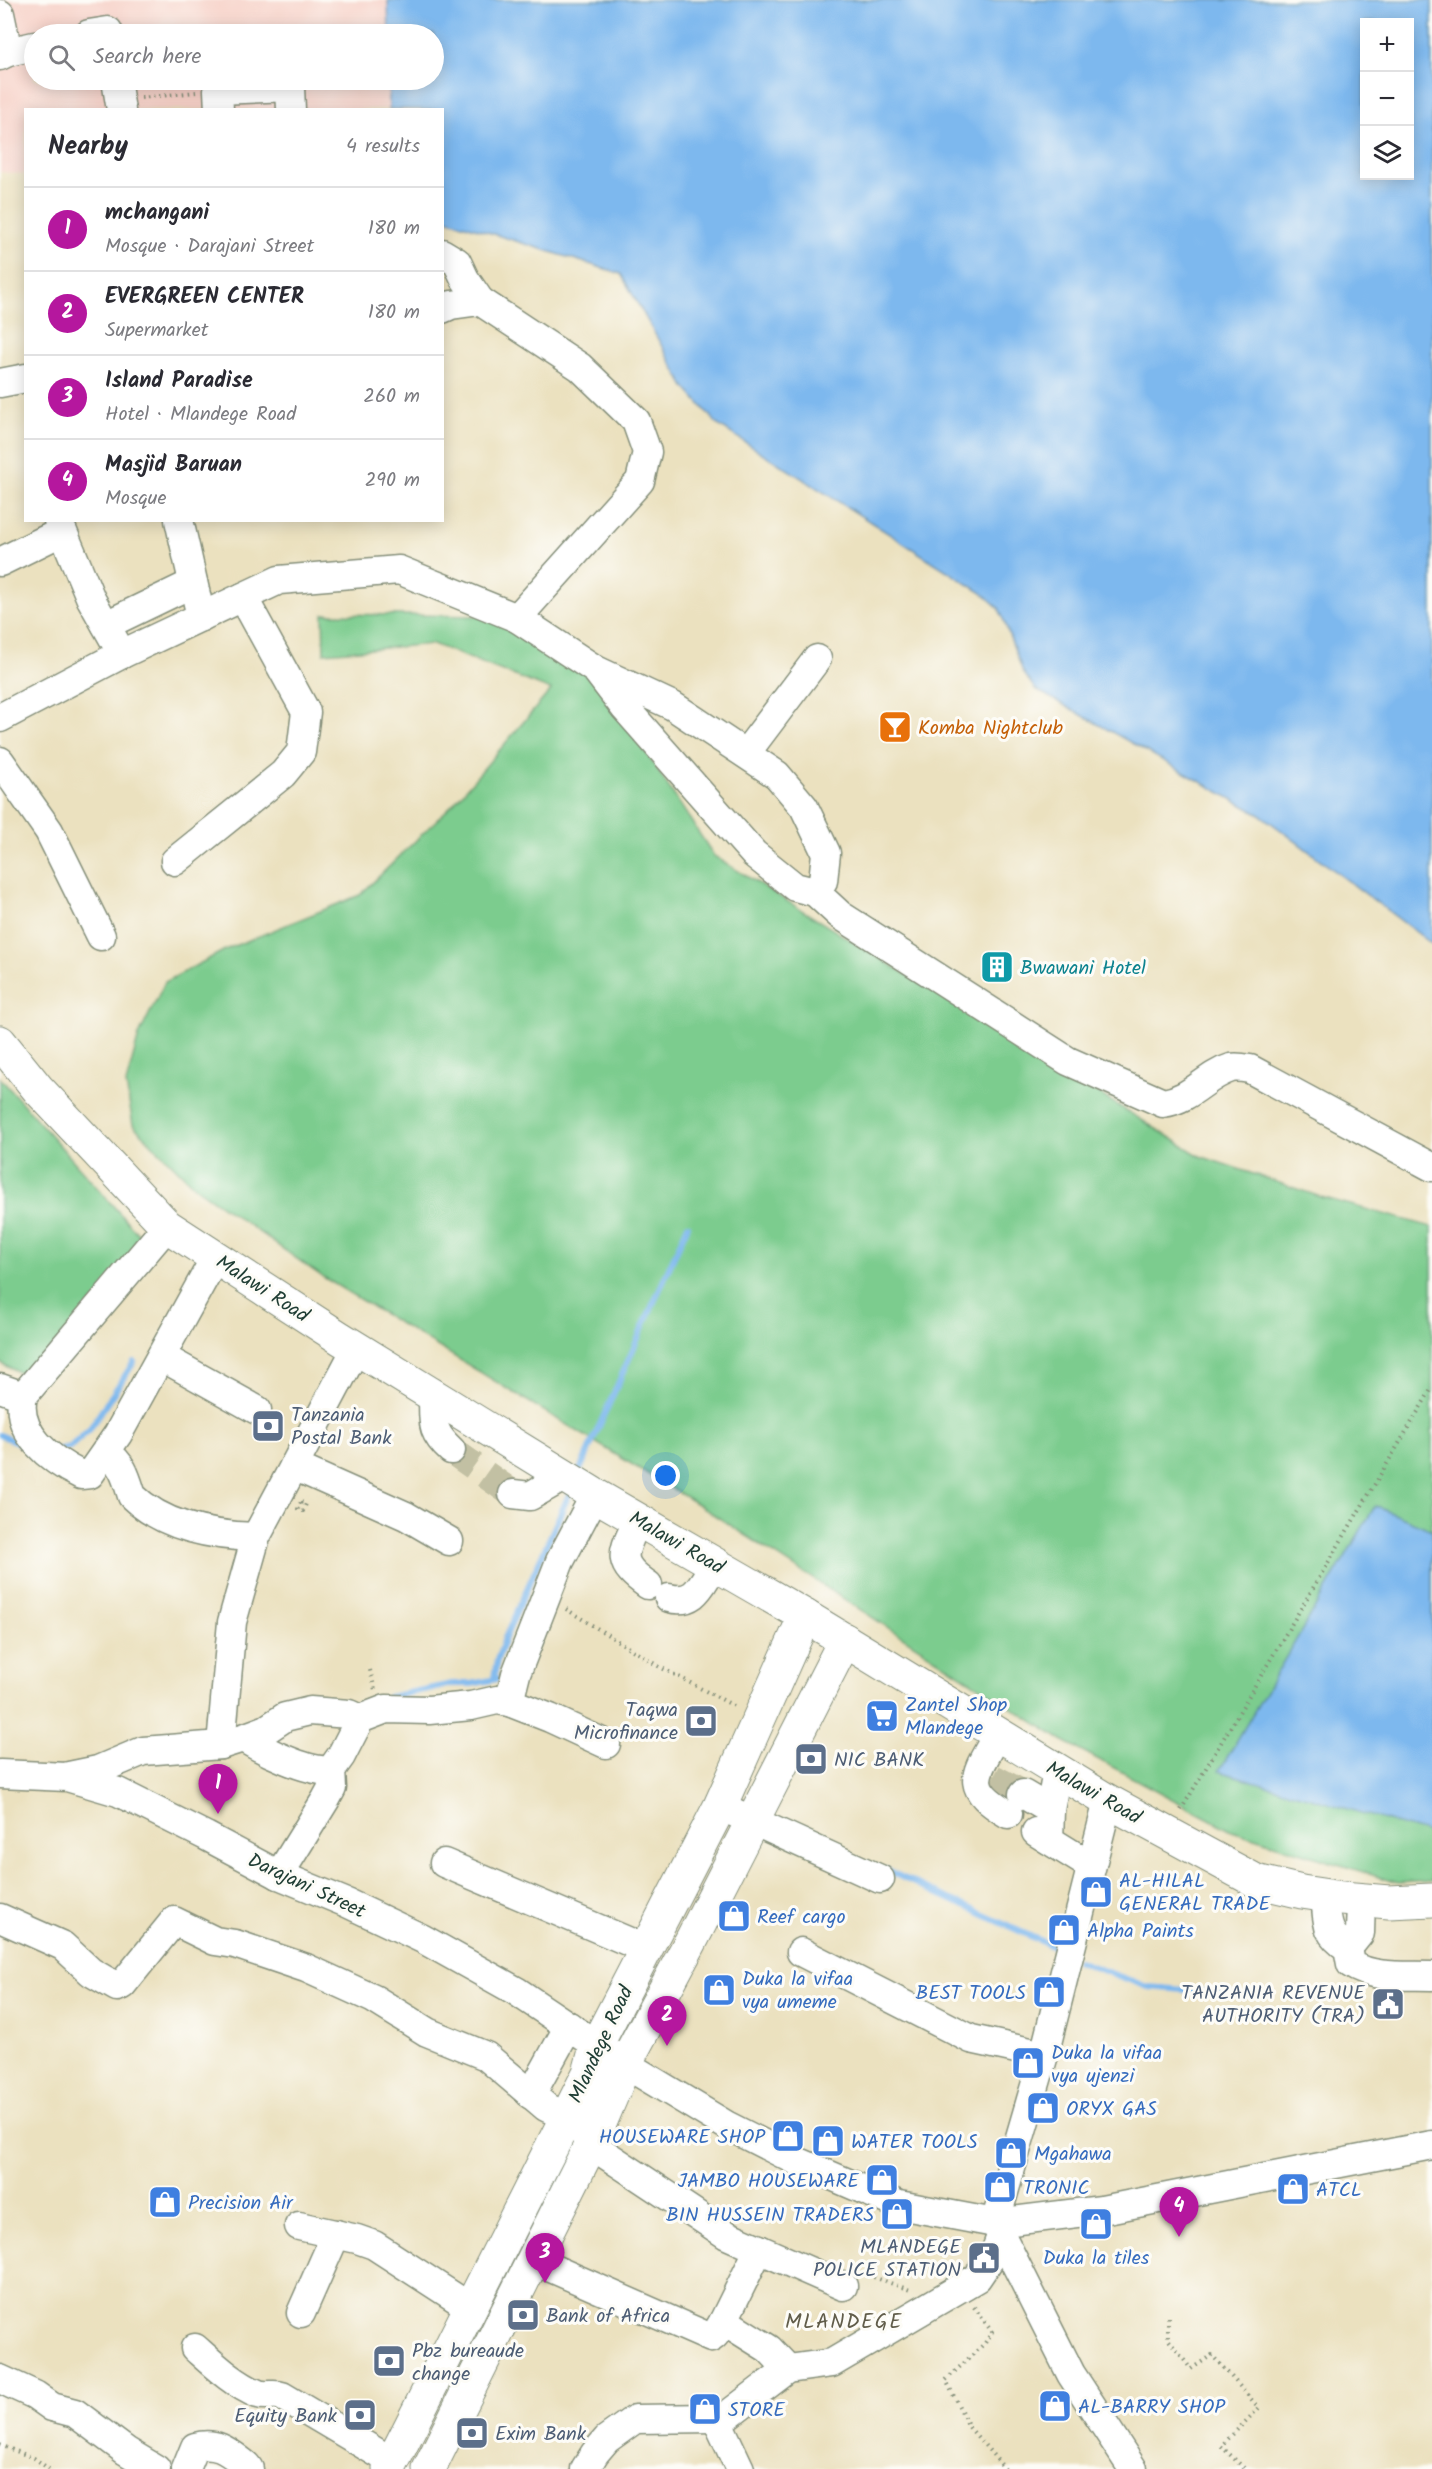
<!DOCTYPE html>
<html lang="en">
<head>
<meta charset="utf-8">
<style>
  :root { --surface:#fff; --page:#f7f7f7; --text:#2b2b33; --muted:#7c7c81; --line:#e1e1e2; --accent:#b5179e }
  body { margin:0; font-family:Kalam,sans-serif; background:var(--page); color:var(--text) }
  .controls { position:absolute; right:18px; top:18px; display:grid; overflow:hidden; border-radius:0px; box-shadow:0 3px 15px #0003 }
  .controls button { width:54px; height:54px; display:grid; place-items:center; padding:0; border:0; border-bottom:2px solid var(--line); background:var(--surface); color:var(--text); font:30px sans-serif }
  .you { position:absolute; left:666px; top:1476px; width:21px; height:21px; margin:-15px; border:4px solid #fff; border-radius:50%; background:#1a73e8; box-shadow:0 0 0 9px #1a73e833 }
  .badge { display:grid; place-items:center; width:39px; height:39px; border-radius:50%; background:var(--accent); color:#fff; font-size:20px; font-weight:700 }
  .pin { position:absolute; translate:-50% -50px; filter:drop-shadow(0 2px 3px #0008) }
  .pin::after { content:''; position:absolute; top:32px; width:21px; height:18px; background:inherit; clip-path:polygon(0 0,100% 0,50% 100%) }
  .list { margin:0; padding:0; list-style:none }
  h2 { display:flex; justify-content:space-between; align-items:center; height:78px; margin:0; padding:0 24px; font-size:26px }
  h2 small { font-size:20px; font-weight:400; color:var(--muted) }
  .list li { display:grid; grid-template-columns:39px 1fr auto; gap:18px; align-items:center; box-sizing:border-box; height:84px; padding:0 24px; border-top:2px solid var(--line) }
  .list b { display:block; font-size:22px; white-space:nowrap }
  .list p { margin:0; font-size:20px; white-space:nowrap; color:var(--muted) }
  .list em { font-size:20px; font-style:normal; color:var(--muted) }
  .icon { flex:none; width:33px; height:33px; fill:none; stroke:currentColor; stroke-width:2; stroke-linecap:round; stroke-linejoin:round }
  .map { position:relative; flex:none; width:1432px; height:2469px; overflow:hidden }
  .search { position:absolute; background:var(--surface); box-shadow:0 3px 15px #0003; left:24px; top:24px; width:420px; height:66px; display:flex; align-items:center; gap:15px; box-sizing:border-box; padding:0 21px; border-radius:33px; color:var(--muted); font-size:22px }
  .panel { position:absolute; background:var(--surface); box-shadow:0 3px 15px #0003; left:24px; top:108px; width:420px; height:414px; border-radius:0px }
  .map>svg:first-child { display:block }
</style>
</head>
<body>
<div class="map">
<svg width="1432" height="2469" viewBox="0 0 1432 2469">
  <rect width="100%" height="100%" fill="#fdfcf7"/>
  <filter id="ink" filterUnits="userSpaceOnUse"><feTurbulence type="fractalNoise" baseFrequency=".0167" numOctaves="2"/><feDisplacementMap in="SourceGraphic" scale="12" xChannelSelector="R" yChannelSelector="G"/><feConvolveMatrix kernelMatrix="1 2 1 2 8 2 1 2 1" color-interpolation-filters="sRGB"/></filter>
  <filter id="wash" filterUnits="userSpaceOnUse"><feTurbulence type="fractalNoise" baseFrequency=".008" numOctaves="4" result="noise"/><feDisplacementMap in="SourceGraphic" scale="24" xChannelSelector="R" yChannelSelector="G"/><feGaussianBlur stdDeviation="1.35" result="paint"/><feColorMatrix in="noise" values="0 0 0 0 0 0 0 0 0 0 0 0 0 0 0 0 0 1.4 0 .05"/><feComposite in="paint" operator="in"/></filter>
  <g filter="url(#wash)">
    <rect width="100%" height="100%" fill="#ebe1bf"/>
    <!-- built -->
    <polygon fill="#f7d1c8" points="0,0 388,0 389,34 34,34 34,80 389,80 389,109 26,110 25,174 0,172"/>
    <!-- green -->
    <g fill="#7bcc8e" stroke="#4d8461" stroke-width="1.5">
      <polygon points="323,614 486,616 593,672 714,856 1200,1156 1321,1197 1432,1227 1432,1881 1398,1883 1232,1831 1060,1739 699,1505 323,1277 196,1188 133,1125 126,1084 139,1035 165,982 227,949 360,895 454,803 551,690 433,644 324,653"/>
      <polygon points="0,1078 147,1244 26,1376 0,1363"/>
    </g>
    <!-- water -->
    <g fill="#7db8ee" stroke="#4e7a91" stroke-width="1.5" fill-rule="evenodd">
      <path d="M388 0H1432V944L1262 816 1035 689 1023 672 999 608 982 593 718 425 685 387 621 274 443 218 442 110 389 109V80H434V34H389ZM1364 22H1410V176H1364Z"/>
      <polygon points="1375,1506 1432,1530 1432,1834 1219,1771"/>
    </g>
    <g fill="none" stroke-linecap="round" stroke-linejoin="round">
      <!-- stream -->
      <g stroke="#7db8ee" stroke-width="6">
        <polyline points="0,1435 24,1445"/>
        <polyline points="57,1450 70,1447 89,1430 134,1362"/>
        <polyline points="579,1472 688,1225"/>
        <polyline points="494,1678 497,1660 505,1638 571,1490"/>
        <polyline points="389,1697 452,1684 471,1684 497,1679"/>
        <polyline points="886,1870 1054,1947"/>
        <polyline points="1078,1961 1148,1987 1233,1994"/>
      </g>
    </g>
  </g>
  <g filter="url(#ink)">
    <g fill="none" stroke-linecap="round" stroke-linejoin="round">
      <!-- minor-tunnel -->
      <g stroke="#c2c0a3" stroke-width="28" stroke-dasharray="28 14" stroke-linecap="butt">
        <polyline points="451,1450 513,1494"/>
        <polyline points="993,1778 1023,1794"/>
      </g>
      <defs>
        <g id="minor">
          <polyline points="0,14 8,52"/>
          <polyline points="89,34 108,31 108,34"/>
          <polyline points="0,56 8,52 34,46"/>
          <polyline points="116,80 121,110"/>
          <polyline points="219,110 218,90 290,87 291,110"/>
          <polyline points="442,253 457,262 465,279 480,301"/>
          <polyline points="442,309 451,305 480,301 580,367 636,421 647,452 640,481 517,618"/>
          <polyline points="0,383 26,378"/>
          <polyline points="58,520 91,599 122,654"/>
          <polyline points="179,520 201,617"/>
          <polyline points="0,562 51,537"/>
          <polyline points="106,625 193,583"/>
          <polyline points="0,718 122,654 279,580 399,570 517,618 596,670 673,706 777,775 804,807 826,853 823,881 815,892 795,887 754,854 625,708 596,670"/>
          <polyline points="746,753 817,659"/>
          <polyline points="0,761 49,831 101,936"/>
          <polyline points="175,861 283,774 301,752 306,712 243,597"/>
          <path d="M815 892 840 915 1068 1061 1163 1103C1192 1099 1205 1076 1231 1068 1236 1067 1244 1068 1250 1069L1432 1167"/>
          <path d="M167 1226 23 1396C14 1433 52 1461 81 1475L90 1474 118 1434 215 1258"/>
          <polyline points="357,1347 294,1466 406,1516 449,1541"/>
          <polyline points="162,1357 257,1410"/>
          <polyline points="0,1388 23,1396"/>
          <path d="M433 1393C434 1421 429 1430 451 1450"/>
          <path d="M106 1452C123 1464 126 1477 132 1496 164 1527 213 1536 256 1537"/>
          <polyline points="513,1494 530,1496 565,1476"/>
          <polyline points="595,1495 560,1561 516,1674 509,1702 550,1718 606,1744"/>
          <path d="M638 1520C623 1553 614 1561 648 1585"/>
          <path d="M669 1598C696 1605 701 1584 715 1564"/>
          <path d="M998 1734C976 1774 961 1786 1008 1814"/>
          <polyline points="243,1738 267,1729 285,1717 310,1711 349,1714 360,1719"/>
          <polyline points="221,1745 232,1622 256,1537 294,1466"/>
          <polyline points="0,1774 67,1777 118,1792 206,1836 279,1875 347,1903 423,1939 516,1991 625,2064 726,2125 797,2161 899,2205 995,2223 1102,2210 1432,2145"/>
          <path d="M69 1776 98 1770 143 1751 221 1745 243 1738C263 1750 308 1773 331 1770L341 1756 360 1719 386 1709 429 1710 471 1706 497 1700 509 1702"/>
          <polyline points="1023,1794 1050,1810"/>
          <polyline points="1108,1801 1044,2055 995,2223 1071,2374 1133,2469"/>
          <polyline points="720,1806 880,1879"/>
          <polyline points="1036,1832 1091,1866"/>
          <polyline points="1049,1840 1050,1810 1057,1771"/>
          <polyline points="444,1863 646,1949"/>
          <polyline points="279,1875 326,1799 332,1788 331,1770"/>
          <path d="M1325 1895C1328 1921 1324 1933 1348 1948L1351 1964C1373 1979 1406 1975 1432 1976"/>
          <polyline points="0,1918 63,1946 91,1972 117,1987 122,1985 174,1921 215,1941 235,1944 306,1968 374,1999 427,2032 486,2056 546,2107 567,2117 602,2152 727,2235 843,2286"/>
          <polyline points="1348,1948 1360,1933 1361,1900"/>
          <polyline points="801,1952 971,2039 1044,2055"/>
          <polyline points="531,2095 569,2026"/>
          <polyline points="299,2226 357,2239 374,2245 471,2308"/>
          <polyline points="533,2260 711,2338 715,2335 723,2322 726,2322 769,2349 788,2369"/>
          <polyline points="301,2313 336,2234"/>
          <polyline points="723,2322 759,2249"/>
          <path d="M195 2348C213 2364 235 2385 258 2394 267 2397 274 2393 282 2396L393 2462"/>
          <polyline points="0,2379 35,2395 52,2407 75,2413 126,2451 156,2469"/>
          <polyline points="716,2418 740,2469"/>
          <path d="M186 2469 195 2447C218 2441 229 2452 246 2465L249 2469"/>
          <polyline points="585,2469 595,2453 607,2439 635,2419 716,2418 729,2414 788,2369 832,2363 977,2278 996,2250 1001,2236"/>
        </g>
        <g id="major">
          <polyline points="0,1042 38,1089 167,1226 340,1338 595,1495 805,1616 1108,1801 1256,1881 1302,1892 1342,1898 1389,1902 1432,1900"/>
          <polyline points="389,2469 589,2073 597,2044 720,1806 805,1616"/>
          <polyline points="429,2469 592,2142 625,2064 690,1943 845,1640"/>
        </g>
      </defs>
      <!-- minor casing -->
      <use href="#minor" stroke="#858f7a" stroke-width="31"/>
      <!-- major casing -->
      <use href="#major" stroke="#858f7a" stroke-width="35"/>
      <!-- path -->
      <g stroke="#858f7a" stroke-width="4" stroke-dasharray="1.5 4.5" stroke-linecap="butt">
        <polyline points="141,98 196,92"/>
        <polygon points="301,1502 306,1504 303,1511 298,1509"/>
        <polyline points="566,1609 658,1666 736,1707"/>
        <polyline points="370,1670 375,1690"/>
        <polyline points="1181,1810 1432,1388"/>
        <polyline points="868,2275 910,2290"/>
        <polyline points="974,2307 992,2332 985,2343 946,2380 969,2427 1005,2469"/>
        <polyline points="1168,2317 1168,2339 1191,2369 1212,2355 1259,2408 1221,2446 1245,2469"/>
        <polyline points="0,2445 34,2458 49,2469"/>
      </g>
      <!-- minor -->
      <use href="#minor" stroke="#fff" stroke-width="28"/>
      <!-- major -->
      <use href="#major" stroke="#fff" stroke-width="33"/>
    </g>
  </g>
  <!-- icons -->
  <defs>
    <symbol id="bar-square" viewBox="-11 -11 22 22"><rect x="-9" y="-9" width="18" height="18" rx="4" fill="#e8710a" stroke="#fdfcf7"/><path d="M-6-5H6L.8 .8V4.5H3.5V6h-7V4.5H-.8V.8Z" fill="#fff"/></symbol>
    <symbol id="building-square" viewBox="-11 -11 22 22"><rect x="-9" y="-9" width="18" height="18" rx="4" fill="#0f9aa8" stroke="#fdfcf7"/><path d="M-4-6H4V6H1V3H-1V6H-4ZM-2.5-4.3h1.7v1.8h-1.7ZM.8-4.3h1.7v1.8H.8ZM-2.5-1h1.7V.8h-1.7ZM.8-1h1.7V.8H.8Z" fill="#fff"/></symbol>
    <symbol id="bank-square" viewBox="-11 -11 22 22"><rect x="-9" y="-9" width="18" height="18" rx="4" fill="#5c6f8a" stroke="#fdfcf7"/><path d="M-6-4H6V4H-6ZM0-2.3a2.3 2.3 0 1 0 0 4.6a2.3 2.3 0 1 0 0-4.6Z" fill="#fff"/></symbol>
    <symbol id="supermarket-square" viewBox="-11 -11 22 22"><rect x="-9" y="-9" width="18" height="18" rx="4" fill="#3f7fe0" stroke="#fdfcf7"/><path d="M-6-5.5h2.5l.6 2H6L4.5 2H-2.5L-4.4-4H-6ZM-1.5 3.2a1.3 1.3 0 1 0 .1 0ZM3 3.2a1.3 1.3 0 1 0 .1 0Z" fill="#fff"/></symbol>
    <symbol id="shop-square" viewBox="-11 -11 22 22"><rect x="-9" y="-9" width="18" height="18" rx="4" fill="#3f7fe0" stroke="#fdfcf7"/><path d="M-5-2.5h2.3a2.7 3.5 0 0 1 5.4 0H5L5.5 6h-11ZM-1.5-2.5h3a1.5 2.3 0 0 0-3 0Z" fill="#fff"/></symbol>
    <symbol id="civic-square" viewBox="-11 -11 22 22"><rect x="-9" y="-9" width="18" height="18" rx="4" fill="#5c6f8a" stroke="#fdfcf7"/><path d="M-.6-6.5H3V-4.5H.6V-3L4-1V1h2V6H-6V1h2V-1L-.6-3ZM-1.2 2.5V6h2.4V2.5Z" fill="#fff"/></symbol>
  </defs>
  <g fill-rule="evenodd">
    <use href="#bar-square" x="876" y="708" width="38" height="38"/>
    <use href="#building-square" x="978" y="948" width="38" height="38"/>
    <use href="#bank-square" x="249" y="1407" width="38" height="38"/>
    <use href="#supermarket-square" x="863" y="1697" width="38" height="38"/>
    <use href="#bank-square" x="682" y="1702" width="38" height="38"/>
    <use href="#bank-square" x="792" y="1740" width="38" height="38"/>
    <use href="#shop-square" x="1077" y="1873" width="38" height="38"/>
    <use href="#shop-square" x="715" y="1897" width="38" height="38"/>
    <use href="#shop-square" x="1045" y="1911" width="38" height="38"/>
    <use href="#shop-square" x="700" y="1971" width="38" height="38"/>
    <use href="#shop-square" x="1030" y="1973" width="38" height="38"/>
    <use href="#civic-square" x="1369" y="1985" width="38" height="38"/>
    <use href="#shop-square" x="1009" y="2044" width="38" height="38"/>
    <use href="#shop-square" x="1024" y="2089" width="38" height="38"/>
    <use href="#shop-square" x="769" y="2117" width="38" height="38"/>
    <use href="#shop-square" x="809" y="2122" width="38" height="38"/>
    <use href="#shop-square" x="992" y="2134" width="38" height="38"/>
    <use href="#shop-square" x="863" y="2161" width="38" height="38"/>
    <use href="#shop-square" x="981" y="2168" width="38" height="38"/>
    <use href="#shop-square" x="1274" y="2170" width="38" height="38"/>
    <use href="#shop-square" x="146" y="2183" width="38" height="38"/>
    <use href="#shop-square" x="878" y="2195" width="38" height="38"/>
    <use href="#shop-square" x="1077" y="2205" width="38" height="38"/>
    <use href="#civic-square" x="965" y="2239" width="38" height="38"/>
    <use href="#bank-square" x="504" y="2296" width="38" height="38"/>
    <use href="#bank-square" x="370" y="2342" width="38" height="38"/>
    <use href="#shop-square" x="1036" y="2387" width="38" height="38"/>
    <use href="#shop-square" x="686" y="2390" width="38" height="38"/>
    <use href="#bank-square" x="341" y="2396" width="38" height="38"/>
    <use href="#bank-square" x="453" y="2414" width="38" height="38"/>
  </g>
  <g text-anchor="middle" stroke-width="6" stroke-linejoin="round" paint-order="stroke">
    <!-- food labels -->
    <g font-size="20" fill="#c56008" stroke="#fdfcf7" text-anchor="start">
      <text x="918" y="734">Komba Nightclub</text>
    </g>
    <!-- culture labels -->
    <g font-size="20" fill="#0d838f" stroke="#fdfcf7" text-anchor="start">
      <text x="1020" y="974">Bwawani Hotel</text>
    </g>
    <!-- street labels -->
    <g font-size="20" fill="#1f3d34" stroke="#fdfcf7">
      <text transform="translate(263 1288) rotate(33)" y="7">Malawi Road</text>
      <text transform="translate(677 1542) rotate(30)" y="7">Malawi Road</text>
      <text transform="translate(1094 1792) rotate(30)" y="7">Malawi Road</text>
      <text transform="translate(307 1885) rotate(25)" y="7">Darajani Street</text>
      <text transform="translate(600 2044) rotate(-65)" y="7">Mlandege Road</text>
    </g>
    <!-- service labels -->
    <g font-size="20" fill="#4e5e75" stroke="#fdfcf7" text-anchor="start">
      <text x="291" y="1421">Tanzania<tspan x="291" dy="23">Postal Bank</tspan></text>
      <text x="678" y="1716" text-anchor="end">Taqwa<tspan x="678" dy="23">Microfinance</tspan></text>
      <text x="834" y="1766">NIC BANK</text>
      <text x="1365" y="1999" text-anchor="end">TANZANIA REVENUE<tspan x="1365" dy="23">AUTHORITY (TRA)</tspan></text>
      <text x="961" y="2253" text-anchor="end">MLANDEGE<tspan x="961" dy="23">POLICE STATION</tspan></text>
      <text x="546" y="2322">Bank of Africa</text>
      <text x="412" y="2357">Pbz bureaude<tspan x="412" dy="23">change</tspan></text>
      <text x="337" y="2422" text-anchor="end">Equity Bank</text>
      <text x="495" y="2440">Exim Bank</text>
    </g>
    <!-- shop labels -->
    <g font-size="20" fill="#366cbe" stroke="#fdfcf7" text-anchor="start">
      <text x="905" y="1711">Zantel Shop<tspan x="905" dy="23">Mlandege</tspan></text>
      <text x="1119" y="1887">AL-HILAL<tspan x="1119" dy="23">GENERAL TRADE</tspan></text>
      <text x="757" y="1923">Reef cargo</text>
      <text x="1087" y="1937">Alpha Paints</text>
      <text x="742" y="1985">Duka la vifaa<tspan x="742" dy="23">vya umeme</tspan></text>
      <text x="1026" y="1999" text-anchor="end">BEST TOOLS</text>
      <text x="1051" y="2059">Duka la vifaa<tspan x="1051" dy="23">vya ujenzi</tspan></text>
      <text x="1066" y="2115">ORYX GAS</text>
      <text x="765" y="2143" text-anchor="end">HOUSEWARE SHOP</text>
      <text x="851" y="2148">WATER TOOLS</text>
      <text x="1034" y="2160">Mgahawa</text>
      <text x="859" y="2187" text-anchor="end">JAMBO HOUSEWARE</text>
      <text x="1023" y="2194">TRONIC</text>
      <text x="1316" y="2196">ATCL</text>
      <text x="188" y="2209">Precision Air</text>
      <text x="874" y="2221" text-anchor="end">BIN HUSSEIN TRADERS</text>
      <text x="1096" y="2264" text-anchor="middle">Duka la tiles</text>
      <text x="1078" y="2413">AL-BARRY SHOP</text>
      <text x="728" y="2416">STORE</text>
    </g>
    <!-- neighbourhood labels -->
    <g font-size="21" letter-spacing="1.5" fill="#615d4a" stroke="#fdfcf7">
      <text x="844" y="2328">MLANDEGE</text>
    </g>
  </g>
</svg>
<div class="controls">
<button>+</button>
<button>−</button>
<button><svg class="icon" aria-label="layers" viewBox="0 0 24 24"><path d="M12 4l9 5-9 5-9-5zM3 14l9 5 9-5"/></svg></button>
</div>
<div class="you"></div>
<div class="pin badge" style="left:218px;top:1814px">1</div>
<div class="pin badge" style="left:667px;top:2046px">2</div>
<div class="pin badge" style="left:545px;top:2283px">3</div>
<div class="pin badge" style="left:1179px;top:2237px">4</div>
<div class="search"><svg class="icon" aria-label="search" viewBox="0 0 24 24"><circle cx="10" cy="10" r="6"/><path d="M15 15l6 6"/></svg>Search here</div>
<section class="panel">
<h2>Nearby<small>4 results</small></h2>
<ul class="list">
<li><span class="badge">1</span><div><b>mchangani</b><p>Mosque · Darajani Street</p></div><em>180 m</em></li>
<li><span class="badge">2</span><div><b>EVERGREEN CENTER</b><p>Supermarket</p></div><em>180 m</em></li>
<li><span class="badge">3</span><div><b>Island Paradise</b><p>Hotel · Mlandege Road</p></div><em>260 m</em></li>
<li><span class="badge">4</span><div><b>Masjid Baruan</b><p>Mosque</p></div><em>290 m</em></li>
</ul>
</section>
</div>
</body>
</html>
